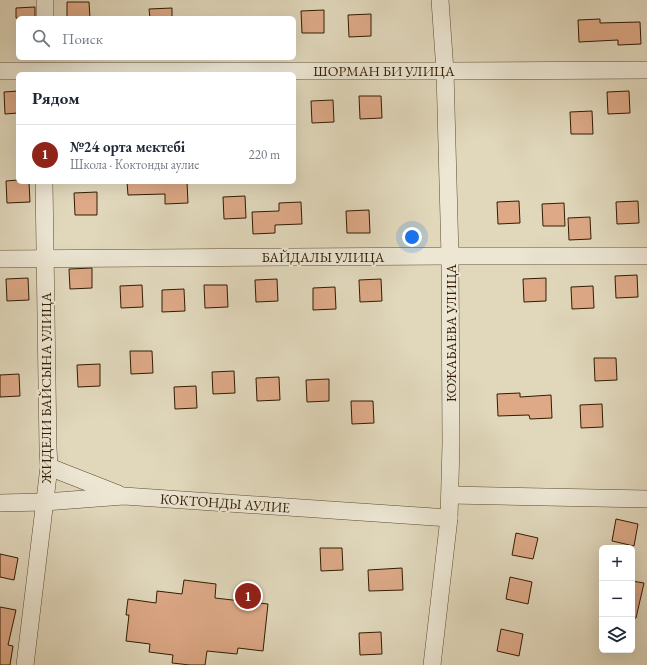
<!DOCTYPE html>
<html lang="ru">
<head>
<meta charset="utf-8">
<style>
  :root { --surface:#fff; --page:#f2f2f3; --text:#1f2937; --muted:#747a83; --line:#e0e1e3; --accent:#8f2418 }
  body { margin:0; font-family:"EB Garamond",serif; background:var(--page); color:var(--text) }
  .controls { position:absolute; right:12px; bottom:12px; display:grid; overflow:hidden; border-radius:6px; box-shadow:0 4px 16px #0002 }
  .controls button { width:36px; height:36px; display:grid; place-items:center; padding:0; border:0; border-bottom:1px solid var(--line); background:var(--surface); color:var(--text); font:20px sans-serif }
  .you { position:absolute; left:412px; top:237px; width:14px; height:14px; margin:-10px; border:3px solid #fff; border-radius:50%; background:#1a73e8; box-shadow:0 0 0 6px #1a73e833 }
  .badge { display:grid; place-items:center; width:26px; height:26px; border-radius:50%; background:var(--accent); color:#fff; font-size:13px; font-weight:700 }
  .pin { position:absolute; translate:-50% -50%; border:2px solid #fff; box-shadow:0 1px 4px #0006 }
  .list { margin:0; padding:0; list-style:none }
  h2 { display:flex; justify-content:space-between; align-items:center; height:52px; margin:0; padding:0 16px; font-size:17px }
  h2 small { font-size:13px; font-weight:400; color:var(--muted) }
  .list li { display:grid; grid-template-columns:26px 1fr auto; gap:12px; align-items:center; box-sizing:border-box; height:60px; padding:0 16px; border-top:1px solid var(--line) }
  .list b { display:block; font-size:15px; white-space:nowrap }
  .list p { margin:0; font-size:13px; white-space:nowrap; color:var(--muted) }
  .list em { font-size:13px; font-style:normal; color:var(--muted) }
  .icon { flex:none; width:22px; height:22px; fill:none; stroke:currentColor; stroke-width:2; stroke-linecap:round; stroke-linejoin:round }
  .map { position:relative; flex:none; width:647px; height:665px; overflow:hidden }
  .search { position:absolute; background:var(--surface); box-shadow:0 4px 16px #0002; left:16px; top:16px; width:280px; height:44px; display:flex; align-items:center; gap:10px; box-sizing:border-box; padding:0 14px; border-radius:6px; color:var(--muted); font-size:15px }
  .panel { position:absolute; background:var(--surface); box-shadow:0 4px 16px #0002; left:16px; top:72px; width:280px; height:112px; border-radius:6px }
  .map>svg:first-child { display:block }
</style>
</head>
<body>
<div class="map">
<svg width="647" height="665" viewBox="0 0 647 665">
  <rect width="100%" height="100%" fill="#e1d8bc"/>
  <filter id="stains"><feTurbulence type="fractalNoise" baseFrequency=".005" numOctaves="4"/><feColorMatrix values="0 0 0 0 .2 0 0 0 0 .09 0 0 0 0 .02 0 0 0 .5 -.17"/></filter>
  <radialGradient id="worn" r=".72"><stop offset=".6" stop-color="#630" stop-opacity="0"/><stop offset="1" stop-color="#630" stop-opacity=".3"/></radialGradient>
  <!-- building -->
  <g fill="#dda987" stroke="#321c00">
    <polygon points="67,2 89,2 90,18 67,18"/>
    <polygon points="35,7 35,18 16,18 16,8"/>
    <polygon points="172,8 172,18 150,18 149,9"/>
    <polygon points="324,10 324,33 302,33 301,11"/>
    <polygon points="371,14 371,36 349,37 348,15"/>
    <polygon points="600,19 600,23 640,22 641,44 618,45 618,40 579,42 578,20"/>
    <polygon points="18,91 18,113 5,114 4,92"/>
    <polygon points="629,91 630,113 608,114 607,92"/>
    <polygon points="359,96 381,96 382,118 360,119"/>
    <polygon points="333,100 334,122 312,123 311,101"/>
    <polygon points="592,111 593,134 571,134 570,112"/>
    <polygon points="18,180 18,182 29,182 30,202 7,203 6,181"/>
    <polygon points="127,182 187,182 188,203 165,204 165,194 128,195"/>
    <polygon points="97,192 97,215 75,215 74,193"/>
    <polygon points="245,196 246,218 224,219 223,197"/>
    <polygon points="519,201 520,223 498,224 497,202"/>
    <polygon points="638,201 639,223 617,224 616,202"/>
    <polygon points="301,202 302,224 275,225 275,233 253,234 252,212 279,211 279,203"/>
    <polygon points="564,203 565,226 543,226 542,204"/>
    <polygon points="369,210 370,233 347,233 346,211"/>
    <polygon points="590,217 591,239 569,240 568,218"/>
    <polygon points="92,268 92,288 70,289 69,269"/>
    <polygon points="637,275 638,297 616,298 615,276"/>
    <polygon points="28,278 29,300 7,301 6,279"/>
    <polygon points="546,278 546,301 524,302 523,279"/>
    <polygon points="277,279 278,301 256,302 255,280"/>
    <polygon points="381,279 382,301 360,302 359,280"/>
    <polygon points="142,285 143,307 121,308 120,286"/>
    <polygon points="204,285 227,285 228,307 205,308"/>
    <polygon points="593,286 594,308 572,309 571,287"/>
    <polygon points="335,287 336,309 313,310 313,288"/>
    <polygon points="184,289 185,311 162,312 162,290"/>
    <polygon points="130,351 152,351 153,373 131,374"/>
    <polygon points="594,358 616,358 617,380 595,381"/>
    <polygon points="100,364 100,386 78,387 77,365"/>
    <polygon points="234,371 235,393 213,394 212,372"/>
    <polygon points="19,374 20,396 0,397 0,375"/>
    <polygon points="279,377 280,400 257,401 256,378"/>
    <polygon points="329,379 329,401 307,402 306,380"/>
    <polygon points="196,386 197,408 175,409 174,387"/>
    <polygon points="520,393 520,397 551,395 552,418 530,419 529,415 498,416 497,394"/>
    <polygon points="351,401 373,401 374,423 352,424"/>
    <polygon points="602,404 603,427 581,428 580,405"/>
    <polygon points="616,519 638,524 634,546 612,541"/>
    <polygon points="516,533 538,538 533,559 512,555"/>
    <polygon points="320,548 342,548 343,570 321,571"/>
    <polygon points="0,554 18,558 14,580 0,577"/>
    <polygon points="402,568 403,590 369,591 368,570"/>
    <polygon points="510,577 532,582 528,604 506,599"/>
    <polygon points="184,580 216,584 215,598 268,604 263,651 238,648 237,654 207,651 205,665 190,665 172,663 173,655 149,652 150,644 126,641 129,615 126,615 128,599 156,603 157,591 182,594"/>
    <polygon points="632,581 644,583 636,618 632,617"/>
    <polygon points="0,607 16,610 8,645 13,646 10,665 0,665"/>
    <polygon points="501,629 523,634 519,656 497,651"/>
    <polygon points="381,632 382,654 360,655 359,633"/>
  </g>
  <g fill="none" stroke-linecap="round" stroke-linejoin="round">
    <defs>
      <g id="minor">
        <polyline points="45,18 45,0"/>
        <polyline points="0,71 445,71 647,70"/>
        <polyline points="0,259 450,256 647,256"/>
        <polyline points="49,467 118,494"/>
        <polyline points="450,495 647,499"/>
        <polyline points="0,503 45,502 124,496 449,518"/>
        <polyline points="25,665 49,467 48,448 44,182"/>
        <polyline points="432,665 449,518 451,444 450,256 445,71 440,0"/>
      </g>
    </defs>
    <!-- minor casing -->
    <use href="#minor" stroke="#5e4b2f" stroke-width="18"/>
    <!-- minor -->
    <use href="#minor" stroke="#ece6d3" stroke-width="17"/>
  </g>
  <g text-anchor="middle" stroke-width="4" stroke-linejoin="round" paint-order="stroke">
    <!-- street labels -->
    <g font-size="14" fill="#321c00" stroke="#ece6d3">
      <text x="384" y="76">ШОРМАН БИ УЛИЦА</text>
      <text x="323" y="262">БАЙДАЛЫ УЛИЦА</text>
      <text transform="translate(451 333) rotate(-90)" y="5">КОЖАБАЕВА УЛИЦА</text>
      <text transform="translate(46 388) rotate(-90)" y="5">ЖИДЕЛИ БАЙСЫНА УЛИЦА</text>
      <text transform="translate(225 503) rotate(4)" y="5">КОКТОНДЫ АУЛИЕ</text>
    </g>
  </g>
  <rect width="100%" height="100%" filter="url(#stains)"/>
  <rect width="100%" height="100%" fill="url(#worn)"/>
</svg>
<div class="controls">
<button>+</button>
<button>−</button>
<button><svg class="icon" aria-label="layers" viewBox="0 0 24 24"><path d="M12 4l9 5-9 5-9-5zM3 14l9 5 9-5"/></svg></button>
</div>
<div class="you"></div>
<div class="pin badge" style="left:248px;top:596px">1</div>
<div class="search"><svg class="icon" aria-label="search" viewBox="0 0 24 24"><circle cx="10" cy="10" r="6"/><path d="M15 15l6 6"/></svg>Поиск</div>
<section class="panel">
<h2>Рядом<small></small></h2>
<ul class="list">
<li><span class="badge">1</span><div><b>№24 орта мектебі</b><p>Школа · Коктонды аулие</p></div><em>220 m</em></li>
</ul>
</section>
</div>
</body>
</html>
